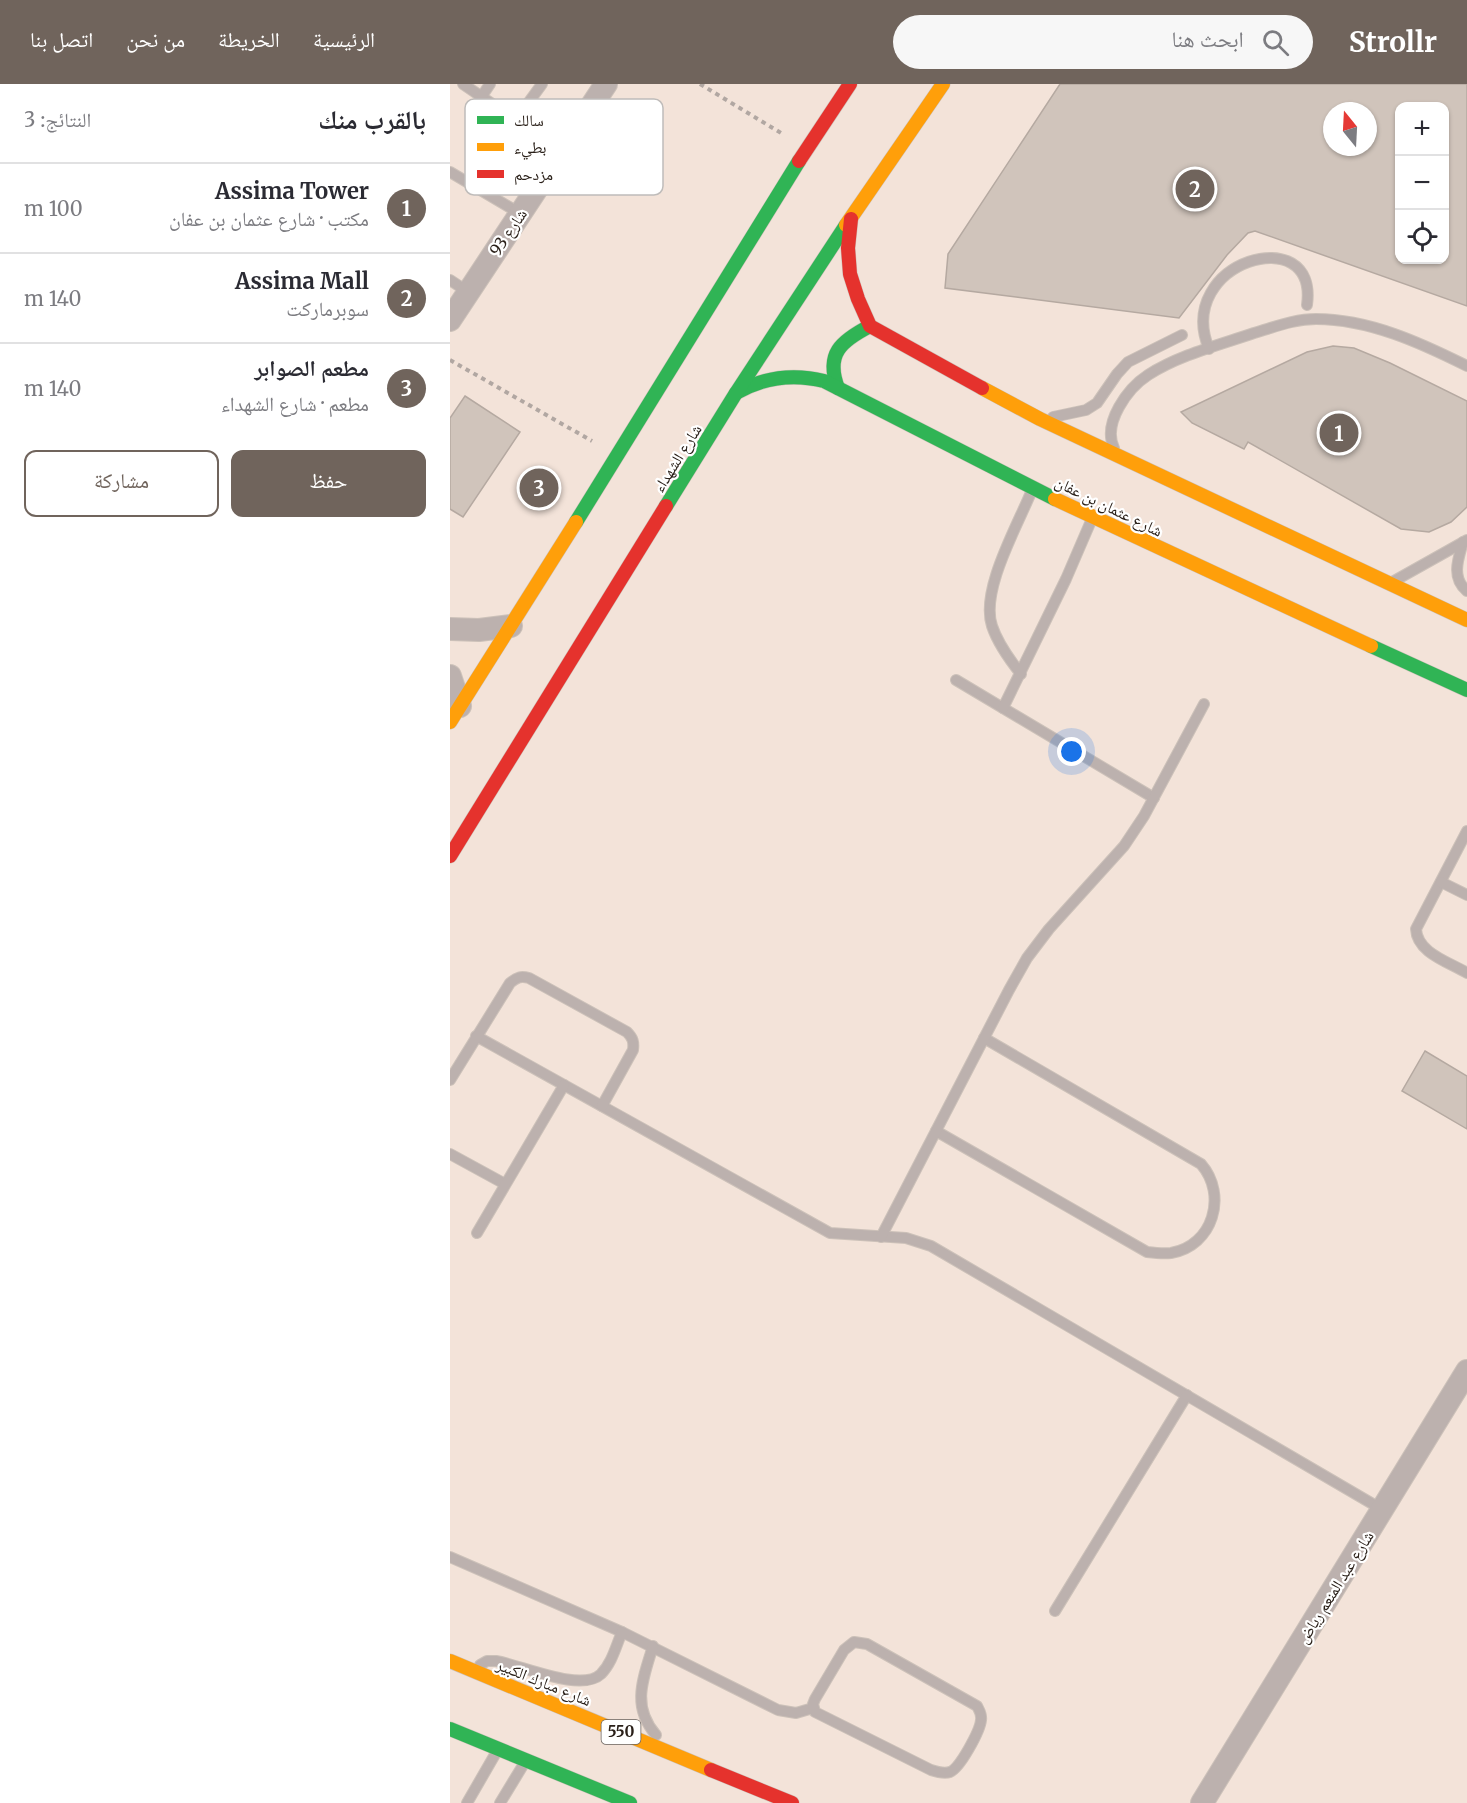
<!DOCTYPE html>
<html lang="ar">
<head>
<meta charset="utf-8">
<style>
  :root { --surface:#fff; --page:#f7f7f7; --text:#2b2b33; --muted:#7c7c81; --line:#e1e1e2; --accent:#70645c }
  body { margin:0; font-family:Merriweather,"Noto Naskh Arabic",serif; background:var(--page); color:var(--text); direction:rtl }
  .controls { position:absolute; right:18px; top:18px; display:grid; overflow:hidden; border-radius:12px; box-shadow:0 2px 4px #0004 }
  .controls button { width:54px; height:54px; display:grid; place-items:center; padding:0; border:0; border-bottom:2px solid var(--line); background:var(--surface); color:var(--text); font:30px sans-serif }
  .compass { position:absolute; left:873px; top:18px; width:54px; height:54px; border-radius:50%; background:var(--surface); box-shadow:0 2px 4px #0004; rotate:342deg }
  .you { position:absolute; left:622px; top:668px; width:21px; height:21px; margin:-15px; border:4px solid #fff; border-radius:50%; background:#1a73e8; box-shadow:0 0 0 9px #1a73e833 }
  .badge { display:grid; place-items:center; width:39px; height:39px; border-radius:50%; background:var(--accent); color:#fff; font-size:20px; font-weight:700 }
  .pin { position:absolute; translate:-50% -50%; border:3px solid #fff; box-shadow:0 2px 6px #0006 }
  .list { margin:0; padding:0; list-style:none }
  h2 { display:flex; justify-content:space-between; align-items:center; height:78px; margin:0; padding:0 24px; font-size:26px }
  h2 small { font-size:20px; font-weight:400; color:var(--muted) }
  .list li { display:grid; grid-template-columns:39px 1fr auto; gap:18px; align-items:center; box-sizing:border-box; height:90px; padding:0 24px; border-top:2px solid var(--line) }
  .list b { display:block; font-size:22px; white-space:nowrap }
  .list p { margin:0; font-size:20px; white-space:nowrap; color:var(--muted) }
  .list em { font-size:20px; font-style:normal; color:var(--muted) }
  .actions { display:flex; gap:12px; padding:18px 24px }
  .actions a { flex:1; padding:14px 0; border:2px solid var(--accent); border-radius:12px; text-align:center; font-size:21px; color:var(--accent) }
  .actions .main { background:var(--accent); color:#fff }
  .icon { flex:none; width:33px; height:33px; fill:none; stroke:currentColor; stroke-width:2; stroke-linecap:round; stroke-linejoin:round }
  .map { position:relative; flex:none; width:1017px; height:1719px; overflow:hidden; direction:ltr }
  header { display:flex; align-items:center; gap:36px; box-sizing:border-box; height:84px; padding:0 30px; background:var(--accent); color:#fff }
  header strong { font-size:28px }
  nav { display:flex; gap:33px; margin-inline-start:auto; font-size:21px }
  .search { width:420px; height:54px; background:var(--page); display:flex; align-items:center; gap:15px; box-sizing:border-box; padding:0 21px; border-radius:33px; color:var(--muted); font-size:22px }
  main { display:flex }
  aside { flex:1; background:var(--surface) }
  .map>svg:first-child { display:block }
</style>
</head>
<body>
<header>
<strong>Strollr</strong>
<div class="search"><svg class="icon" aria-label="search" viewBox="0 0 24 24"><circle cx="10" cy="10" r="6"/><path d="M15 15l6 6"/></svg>ابحث هنا</div>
<nav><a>الرئيسية</a><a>الخريطة</a><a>من نحن</a><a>اتصل بنا</a></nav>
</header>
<main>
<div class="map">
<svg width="1017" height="1719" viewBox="0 0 1017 1719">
  <rect width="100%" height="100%" fill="#f3e3d9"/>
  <!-- building -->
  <g fill="#d0c4bb" stroke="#b5a9a1" stroke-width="1.5" fill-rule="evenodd">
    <path d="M610 0H1017V222L805 147 798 149 777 171 729 234 495 204 498 170ZM950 22H994V176H950ZM882 27H918V63H882Z"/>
    <polygon points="883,262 904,264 940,279 1017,317 1017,423 1001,438 979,448 951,445 798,358 794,365 742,339 731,328 857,268"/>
    <polygon points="15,312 70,348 13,433 0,425 0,334"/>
    <polygon points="975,967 1017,992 1017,1045 952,1007"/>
  </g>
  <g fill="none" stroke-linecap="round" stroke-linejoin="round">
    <defs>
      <g id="lane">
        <polyline points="13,0 111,67"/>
        <polyline points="32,12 40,0"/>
        <polyline points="65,37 92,0"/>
        <polyline points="0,88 71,130"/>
        <polyline points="0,196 18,208"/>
        <path d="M759 265C723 177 869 135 857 221"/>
        <polyline points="603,333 636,326 647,319 667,290 678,278 732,251"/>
        <path d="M664 364C652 339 678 304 698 291 729 271 769 261 804 249 825 243 844 235 866 235 919 235 971 259 1017 282"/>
        <path d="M1013 458C1008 475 1001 494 1017 507"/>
        <polyline points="944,497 1017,456"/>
        <path d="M571 590C559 575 548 560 542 542 530 506 568 441 582 406"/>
        <polyline points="506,596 704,714"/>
        <polyline points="553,624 616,495 641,437"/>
        <path d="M1017 747 966 845C967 869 999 878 1017 889"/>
        <polyline points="991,798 1017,811"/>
        <polyline points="26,952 380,1149 456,1154 481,1162 933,1426"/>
        <path d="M0 996 60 899C67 893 71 892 79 894L177 948C183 954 184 958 183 966L152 1022"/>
        <path d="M486 1047 697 1168C705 1169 713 1170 721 1169 763 1162 778 1111 751 1080L534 954"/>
        <polyline points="0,1070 55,1100"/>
        <polyline points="27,1149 114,1001"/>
        <polyline points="431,1153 559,906 577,874 599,845 674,762 694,732 754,620"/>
        <polyline points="0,1473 172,1548 328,1626 346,1629 363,1624"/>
        <polyline points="605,1527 737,1311"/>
        <path d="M404 1558 417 1560 527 1622C529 1626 532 1630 531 1636 530 1647 510 1684 500 1688 494 1690 487 1688 481 1686L365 1628 363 1620 365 1615 394 1566Z"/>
        <path d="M203 1562C193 1595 181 1622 206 1651"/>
        <path d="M30 1581 37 1577H46C71 1581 131 1609 151 1590 162 1579 166 1562 172 1548"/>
        <polyline points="17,1719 47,1667"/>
        <polyline points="50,1719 75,1678"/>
      </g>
      <g id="street">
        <polyline points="0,236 156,0"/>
        <polyline points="0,545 29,546 61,542"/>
        <polyline points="0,592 10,622"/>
        <polyline points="752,1719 1017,1287"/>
      </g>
      <g id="fast">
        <path d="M388 304C375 270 391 257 420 242"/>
        <path d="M286 309C314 293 342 289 374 297L605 415"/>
        <polyline points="216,422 286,309 396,141"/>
        <polyline points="126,438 349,77"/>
        <polyline points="921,562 1017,606"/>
        <polyline points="0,1645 180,1719"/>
      </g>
      <g id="slow">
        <polyline points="396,141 493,0"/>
        <polyline points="532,304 590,335 1017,536"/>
        <polyline points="605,415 921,562"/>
        <polyline points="0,638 126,438"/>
        <polyline points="0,1577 261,1686"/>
      </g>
      <g id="jam">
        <polyline points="349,77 400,0"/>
        <polyline points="401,135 398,164 400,190 408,215 420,242 532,304"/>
        <polyline points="0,772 216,422"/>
        <polyline points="261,1686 342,1719"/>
      </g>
    </defs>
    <!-- lane casing -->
    <use href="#lane" stroke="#ccc1b9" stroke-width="12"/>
    <!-- street casing -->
    <use href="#street" stroke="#ccc1b9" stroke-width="24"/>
    <!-- fast casing -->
    <use href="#fast" stroke="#ccc1b9" stroke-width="15"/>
    <!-- slow casing -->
    <use href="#slow" stroke="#ccc1b9" stroke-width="15"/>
    <!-- jam casing -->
    <use href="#jam" stroke="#ccc1b9" stroke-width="15"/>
    <!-- path -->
    <g stroke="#b1a7a2" stroke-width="4" stroke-dasharray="4.5 4.5" stroke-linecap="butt">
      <polyline points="250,0 331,49"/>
      <polyline points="0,276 142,357"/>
    </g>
    <!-- lane -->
    <use href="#lane" stroke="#bcb1ae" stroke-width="10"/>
    <!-- street -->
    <use href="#street" stroke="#bcb1ae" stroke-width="22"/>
    <!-- fast -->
    <use href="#fast" stroke="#30b455" stroke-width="14"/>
    <!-- slow -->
    <use href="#slow" stroke="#ff9f0a" stroke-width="14"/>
    <!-- jam -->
    <use href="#jam" stroke="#e5322d" stroke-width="14"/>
  </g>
  <g text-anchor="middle" stroke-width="4.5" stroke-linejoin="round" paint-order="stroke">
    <!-- shield labels -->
    <rect fill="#fff" stroke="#6a635e" stroke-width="1.5" x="151.5" y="1636" width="39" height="24" rx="4.5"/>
    <g font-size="15" font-weight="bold" fill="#2a2019">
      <text x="171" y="1653">550</text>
    </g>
    <!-- street labels -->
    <g font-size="16" fill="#2a2019" stroke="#fff">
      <text transform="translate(58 148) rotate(-56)" y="6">شارع 93</text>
      <text transform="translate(227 374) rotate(-58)" y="6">شارع الشهداء</text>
      <text transform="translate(659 422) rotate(26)" y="6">شارع عثمان بن عفان</text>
      <text transform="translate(885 1503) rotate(-58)" y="6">شارع عبد المنعم رياض</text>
      <text transform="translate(94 1598) rotate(22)" y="6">شارع مبارك الكبير</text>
    </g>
  </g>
  <!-- legend -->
  <rect x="15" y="15" width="198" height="96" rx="9" fill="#fff" stroke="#bfbcba" stroke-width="1.5"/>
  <rect x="27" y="32" width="27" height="8" fill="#30b455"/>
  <rect x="27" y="59" width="27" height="8" fill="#ff9f0a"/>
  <rect x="27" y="86" width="27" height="8" fill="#e5322d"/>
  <g font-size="16" fill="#2a2019">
    <text x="64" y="42">سالك</text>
    <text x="64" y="69">بطيء</text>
    <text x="64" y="96">مزدحم</text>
  </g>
</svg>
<div class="controls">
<button>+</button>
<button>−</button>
<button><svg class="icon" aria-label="locate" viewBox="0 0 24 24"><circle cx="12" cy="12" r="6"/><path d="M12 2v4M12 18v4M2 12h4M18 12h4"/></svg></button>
</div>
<svg class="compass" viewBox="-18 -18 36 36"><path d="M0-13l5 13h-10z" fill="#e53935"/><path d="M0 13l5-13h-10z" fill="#7c7c81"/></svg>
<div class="you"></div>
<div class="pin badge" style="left:889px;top:349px">1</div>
<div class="pin badge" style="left:745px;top:105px">2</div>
<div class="pin badge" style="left:89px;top:404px">3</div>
</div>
<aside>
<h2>بالقرب منك<small>النتائج: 3</small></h2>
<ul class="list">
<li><span class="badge">1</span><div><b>Assima Tower</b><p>مكتب · شارع عثمان بن عفان</p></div><em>100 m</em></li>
<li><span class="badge">2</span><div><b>Assima Mall</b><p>سوبرماركت</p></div><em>140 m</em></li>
<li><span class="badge">3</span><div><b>مطعم الصوابر</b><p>مطعم · شارع الشهداء</p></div><em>140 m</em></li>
</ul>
<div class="actions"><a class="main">حفظ</a><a>مشاركة</a></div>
</aside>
</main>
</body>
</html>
